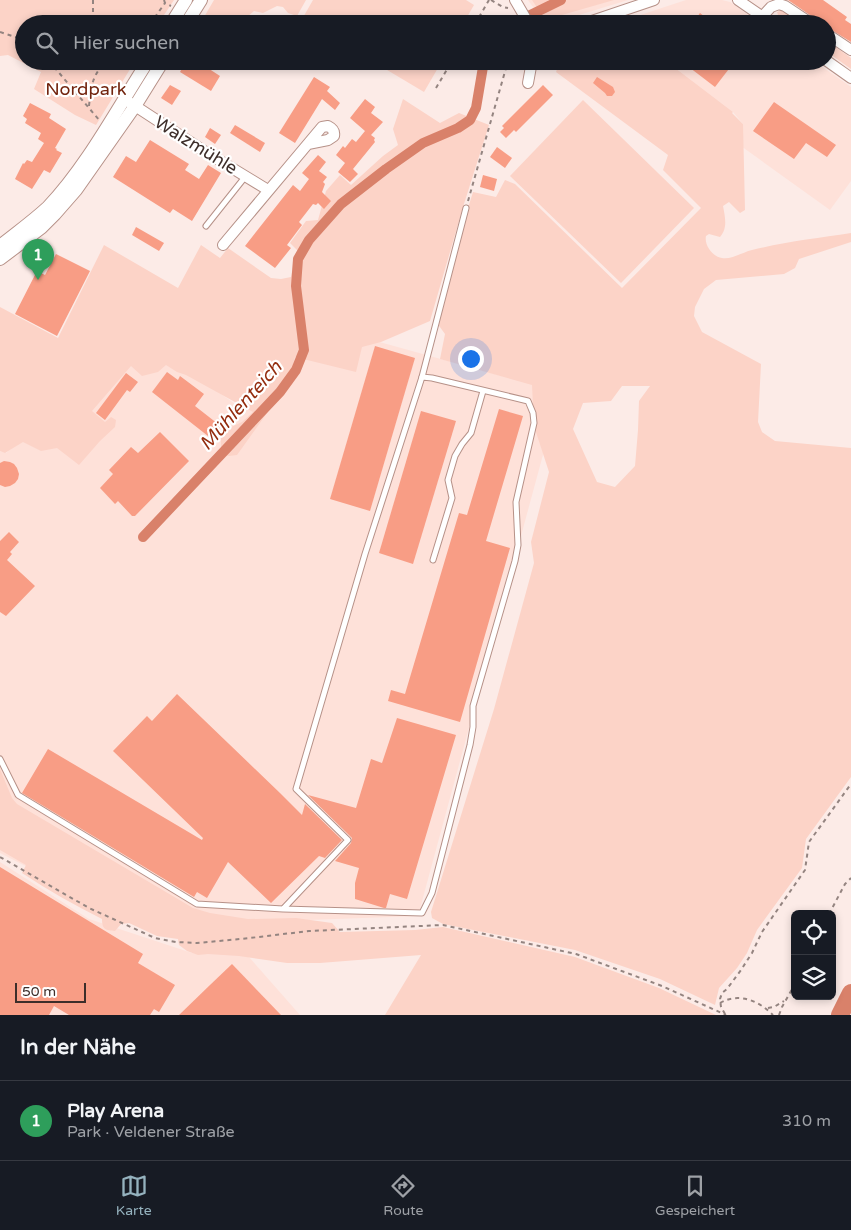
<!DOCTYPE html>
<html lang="de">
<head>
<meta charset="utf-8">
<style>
  :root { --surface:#171b24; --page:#242831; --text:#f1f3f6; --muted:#9ea1a6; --line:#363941; --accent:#95b2be }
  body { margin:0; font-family:"Varela Round",sans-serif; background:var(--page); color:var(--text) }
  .controls { position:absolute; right:15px; bottom:15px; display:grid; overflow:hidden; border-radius:8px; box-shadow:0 2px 8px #0003 }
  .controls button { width:45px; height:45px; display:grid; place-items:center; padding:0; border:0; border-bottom:1px solid var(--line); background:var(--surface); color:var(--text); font:25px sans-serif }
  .scale { position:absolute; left:15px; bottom:12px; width:71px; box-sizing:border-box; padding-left:5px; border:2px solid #3d2e2a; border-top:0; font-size:14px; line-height:18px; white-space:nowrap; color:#3d2e2a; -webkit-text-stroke:4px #fff; paint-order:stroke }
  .you { position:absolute; left:470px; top:358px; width:18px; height:18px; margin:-12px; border:4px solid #fff; border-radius:50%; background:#1a73e8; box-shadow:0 0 0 8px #1a73e833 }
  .badge { display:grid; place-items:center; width:32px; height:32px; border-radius:50%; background:var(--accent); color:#fff; font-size:16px; font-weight:700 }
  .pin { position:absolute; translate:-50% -41px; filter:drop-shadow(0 1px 2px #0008) }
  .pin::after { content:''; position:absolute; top:26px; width:18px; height:15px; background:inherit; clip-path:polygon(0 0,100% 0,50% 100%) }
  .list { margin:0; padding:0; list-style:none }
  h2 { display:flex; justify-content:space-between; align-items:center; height:65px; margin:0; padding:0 20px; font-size:21px }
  h2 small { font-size:16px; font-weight:400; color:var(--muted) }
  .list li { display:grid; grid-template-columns:32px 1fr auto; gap:15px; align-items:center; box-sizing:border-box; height:80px; padding:0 20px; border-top:1px solid var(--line) }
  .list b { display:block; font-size:19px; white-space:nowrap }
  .list p { margin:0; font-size:16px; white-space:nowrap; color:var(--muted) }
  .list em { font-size:16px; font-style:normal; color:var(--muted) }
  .icon { flex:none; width:28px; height:28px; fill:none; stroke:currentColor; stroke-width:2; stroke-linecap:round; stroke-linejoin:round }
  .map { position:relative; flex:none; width:851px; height:1015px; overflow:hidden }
  .search { position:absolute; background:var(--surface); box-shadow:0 2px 8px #0003; left:15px; right:15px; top:15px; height:55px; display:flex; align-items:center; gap:12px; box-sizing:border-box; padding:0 18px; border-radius:28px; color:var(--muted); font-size:19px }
  .sheet { height:145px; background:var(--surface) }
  nav { display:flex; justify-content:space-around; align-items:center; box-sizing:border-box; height:70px; border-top:1px solid var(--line); background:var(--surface); font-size:14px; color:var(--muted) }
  nav a { display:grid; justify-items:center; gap:2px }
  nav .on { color:var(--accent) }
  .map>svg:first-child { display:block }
</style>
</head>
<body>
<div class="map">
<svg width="851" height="1015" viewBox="0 0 851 1015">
  <rect width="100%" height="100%" fill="#fcebe7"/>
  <!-- built -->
  <g fill="#fee1d9">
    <polygon points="528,0 628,0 556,22 548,23 543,21"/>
    <polygon points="686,0 722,0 730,2 761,24 617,24 616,23"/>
    <polygon points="666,61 814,61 851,87 851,181 830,210 734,141 743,124 733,112"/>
    <polygon points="286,316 560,392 418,916 308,920 200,935 94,901 0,853 0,451 6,453 147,343 244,410"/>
    <polygon points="0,862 89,919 192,953 242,949 300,1015 0,1015"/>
  </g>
  <!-- green -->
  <g fill="#fcd3c7" fill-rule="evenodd">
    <polygon points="0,0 174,0 158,24 24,24 24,61 135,61 96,125 75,115 34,89 41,72 8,55 0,56"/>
    <polygon points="214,0 306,0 297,16 288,13 283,7 277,6 263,13 254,11 247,17 245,24 200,24"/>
    <polygon points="313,0 466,0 474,5 463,24 307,24 301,21"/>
    <polygon points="532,0 614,0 548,19 544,18"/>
    <polygon points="781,10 784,11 802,24 787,24 779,18 777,12"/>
    <polygon points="827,41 851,58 851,69 827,52"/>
    <polygon points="372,61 442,61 424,92"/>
    <path d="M560 61H666L733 112 732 113 743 124 745 210 740 213 729 202 723 206C725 217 728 228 720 237L709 234 706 236C704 245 713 257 722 258 731 260 743 252 752 250 784 242 818 238 851 233V242L799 259 795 268 784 274 716 280 704 289 695 307 694 316 702 332 761 364 758 422 762 432 775 441 851 448V777L806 839 802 868 757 930 747 953 737 968 719 988 715 1005 660 979 575 950 443 924 432 918 431 912 494 709 534 563 531 542 549 472 534 426 532 385 440 359 445 334 437 323 433 321 473 192 496 197 505 180 515 184 622 288 701 208 663 170 668 155 556 72ZM622 386H650L639 401 638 430 635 466 615 487 597 482 573 429 583 403 611 401Z"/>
    <polygon points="403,99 440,123 459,113 489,125 463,207 430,321 381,342 362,347 356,372 295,357 292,369 292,382 270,409 237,455 229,456 225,455 221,447 221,438 227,429 242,422 253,412 186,375 177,372 166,365 158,372 142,376 131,366 92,411 105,422 111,417 116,420 115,427 100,441 79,465 57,448 41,451 23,442 5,453 0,451 0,307 58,338 104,245 178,288 201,245 220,258 228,248 271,278 281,279 291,277 294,259 298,251 290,243 306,221 318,220 326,191 340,175 351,185 383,156 398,145 393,129"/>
    <polygon points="583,100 694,208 621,283 510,176"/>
    <path d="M0 769 12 798 17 804 193 908 210 913 248 919 296 918 332 923 340 932 415 930 443 927 575 957 659 988 716 1015H385L421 955 320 963H287L239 956 208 954 198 955 187 951 179 945 178 939 157 936 129 923 121 924 115 931C106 930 102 930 102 919 74 905 48 890 22 873L26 865 0 850Z"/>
  </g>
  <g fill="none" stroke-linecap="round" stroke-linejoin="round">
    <!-- canal -->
    <g stroke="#d9816a" stroke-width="10">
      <polyline points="512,24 561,0"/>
      <polyline points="143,537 280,392 296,370 304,350 296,286 298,259 309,240 341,204 386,169 423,143 458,128 470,120 476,108 484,61"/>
    </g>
    <!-- river -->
    <polyline stroke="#d9816a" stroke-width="18" points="840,1015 851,993"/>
  </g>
  <!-- building -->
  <g fill="#f89d85">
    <polygon points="788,0 823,0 847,17 845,20 851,24 851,42 827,27 827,24 823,24"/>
    <polygon points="700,13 714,24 692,24"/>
    <polygon points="186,61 197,61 220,76 211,91 180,72"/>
    <polygon points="681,61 735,61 715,87"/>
    <polygon points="314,77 330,87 327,91 340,103 335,110 322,99 295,143 279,133"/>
    <polygon points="597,77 613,87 615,92 612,96 607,96 605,93 593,83"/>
    <polygon points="170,85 181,91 172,105 161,98"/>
    <polygon points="543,85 553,95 516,132 514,130 506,138 500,132 504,128 502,126"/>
    <polygon points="365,99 375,107 371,113 383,122 371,135 375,138 374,140 375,142 353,169 358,174 350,182 338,172 345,163 336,155 343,146 345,148 352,139 356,142 365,131 350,118"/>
    <polygon points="774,102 836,145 827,157 806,143 794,159 753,131"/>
    <polygon points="30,103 51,114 49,118 66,129 55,148 57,149 56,150 62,153 50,173 44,170 32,189 15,179 23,163 24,164 27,160 32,162 44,143 38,139 41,133 25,123 27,119 23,116"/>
    <polygon points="235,125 265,143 260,152 230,133"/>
    <polygon points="210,128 221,135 215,144 205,137"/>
    <polygon points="150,140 189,164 185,170 199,179 208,165 221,173 192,221 173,209 170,213 113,177 126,156 136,162"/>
    <polygon points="497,147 512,158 505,168 490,157"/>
    <polygon points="318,155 326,162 319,171 327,177 323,182 325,184 322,192 331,201 324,209 318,203 316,205 313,204 299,222 302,225 287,245 291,248 275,268 245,246 293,185 300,191 309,179 302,173"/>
    <polygon points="483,175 497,179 494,191 480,187"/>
    <polygon points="136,227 164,243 159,251 132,235"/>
    <polygon points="56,254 90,271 57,336 15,314 37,271 45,275"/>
    <polygon points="375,346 415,358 370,511 330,499"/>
    <polygon points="167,372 178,380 180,376 204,394 195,406 218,424 217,425 220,428 214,436 210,433 208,436 152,392"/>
    <polygon points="126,373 138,382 130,392 127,390 105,420 96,413"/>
    <polygon points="499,409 523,416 486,541 510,548 460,722 388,701 391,690 405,694 459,513 467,515"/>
    <polygon points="421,411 456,421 413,564 379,553"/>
    <polygon points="160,432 189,461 135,516 132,516 118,501 115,504 100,488 113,474 109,470 131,447 138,453"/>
    <polygon points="4,461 10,462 14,464 17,468 19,474 18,479 15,483 10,486 5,487 0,485 0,463"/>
    <polygon points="9,532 19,542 10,552 12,554 7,560 35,586 6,616 0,612 0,541"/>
    <polygon points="177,694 280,793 302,815 305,804 342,840 325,858 319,856 271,903 228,862 207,898 197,892 194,897 22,793 48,749 202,840 203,838 113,751 147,716 152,721"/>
    <polygon points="397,718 456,735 407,899 390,894 386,908 384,908 355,899 355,883 359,868 335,861 351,843 352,838 308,795 356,808 371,759 382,763"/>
    <polygon points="0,867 143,954 138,963 175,985 159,1012 154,1009 150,1015 69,1015 54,1006 49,1015 0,1015"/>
    <polygon points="232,964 281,1015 179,1015 210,985"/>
  </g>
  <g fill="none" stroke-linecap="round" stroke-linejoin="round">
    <defs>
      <g id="service">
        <polyline points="206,226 245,177"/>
        <polyline points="422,377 466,208"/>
        <polyline points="433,560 452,498 448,480 455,456 462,444 471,433 483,391"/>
        <polyline points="0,759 18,795 197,904 283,909 348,840 296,789 365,554 422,377 432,378 528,401 533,413 534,423 516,502 518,545 515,561 473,706 473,727 470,745 432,893 422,913 283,909"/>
      </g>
      <g id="minor">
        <polyline points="515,0 529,24"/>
        <polyline points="738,0 773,24"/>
        <polyline points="762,17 771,7 779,4 785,6 812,24"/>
        <polyline points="583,24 654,0"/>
        <polyline points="827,34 851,50"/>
        <polyline points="827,61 851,78"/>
        <polyline points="528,83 532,61"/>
        <polyline points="129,102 204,151 268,190"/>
        <path d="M223 245 322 127 328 126C332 128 335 131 334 136L328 140 308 144"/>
      </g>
      <g id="tertiary">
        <polyline points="171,24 186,0"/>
        <polyline points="186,24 201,0"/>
        <path d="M0 246C16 233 33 221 48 207 87 166 117 109 148 61"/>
        <polyline points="0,259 41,228 55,214 76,190 135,106 163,61"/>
      </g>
    </defs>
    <!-- service casing -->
    <use href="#service" stroke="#b69188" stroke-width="7"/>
    <!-- minor casing -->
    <use href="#minor" stroke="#b69188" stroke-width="12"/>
    <!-- tertiary casing -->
    <use href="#tertiary" stroke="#b69188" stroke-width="14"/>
    <!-- path -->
    <g stroke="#948480" stroke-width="2" stroke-dasharray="4 4" stroke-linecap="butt">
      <polyline points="93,0 93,24"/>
      <polyline points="164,0 165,3 171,6"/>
      <polyline points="491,0 503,7 508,8"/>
      <polyline points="150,24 165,3"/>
      <polyline points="475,24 489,0"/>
      <polyline points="0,32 24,40"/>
      <polyline points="49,61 100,121"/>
      <polyline points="436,88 452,61"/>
      <path d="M89 106C91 87 92 74 107 61"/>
      <polyline points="468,201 508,61"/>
      <polyline points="0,857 89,908 155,938 176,942 197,943 250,938 309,931 443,925 576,954 662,986 726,1015"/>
      <polyline points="829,914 845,884 851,878"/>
      <path d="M720 1003C739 992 759 1001 773 1015"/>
      <polyline points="768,1008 774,1007 784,1001"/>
      <polyline points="725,1014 721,1007 720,999 722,993 727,989 741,970 752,953 762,932 805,870 809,842 851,784"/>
      <polyline points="779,1015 782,1007 795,984"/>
    </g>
    <!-- service -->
    <use href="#service" stroke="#fff" stroke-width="5"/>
    <!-- minor -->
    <use href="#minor" stroke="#fff" stroke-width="10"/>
    <!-- tertiary -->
    <use href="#tertiary" stroke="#fff" stroke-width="12"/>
  </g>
  <g text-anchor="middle" stroke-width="4.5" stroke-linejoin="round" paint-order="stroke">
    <!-- park labels -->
    <g font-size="18" fill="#72240e" stroke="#fff">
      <text x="86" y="95">Nordpark</text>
    </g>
    <!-- street labels -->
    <g font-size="18" fill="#3d2e2a" stroke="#fff">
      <text transform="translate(196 145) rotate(32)" y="6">Walzmühle</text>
    </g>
    <!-- water labels -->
    <g font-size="19" font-style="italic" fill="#942d0f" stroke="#fff">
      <text transform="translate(240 405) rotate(-48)" y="7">Mühlenteich</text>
    </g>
  </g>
</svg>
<div class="controls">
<button><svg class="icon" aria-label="locate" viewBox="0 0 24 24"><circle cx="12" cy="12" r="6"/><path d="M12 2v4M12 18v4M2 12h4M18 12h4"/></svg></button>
<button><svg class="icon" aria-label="layers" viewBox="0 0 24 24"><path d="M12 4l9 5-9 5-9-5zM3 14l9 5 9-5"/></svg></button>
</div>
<div class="scale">50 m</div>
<div class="you"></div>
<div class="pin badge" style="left:38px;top:280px;background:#2e9e5b">1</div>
<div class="search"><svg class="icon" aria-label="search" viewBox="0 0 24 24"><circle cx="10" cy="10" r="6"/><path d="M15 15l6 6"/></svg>Hier suchen</div>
</div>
<section class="sheet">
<h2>In der Nähe<small></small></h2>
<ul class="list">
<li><span class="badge" style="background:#2e9e5b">1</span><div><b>Play Arena</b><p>Park · Veldener Straße</p></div><em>310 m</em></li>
</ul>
</section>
<nav>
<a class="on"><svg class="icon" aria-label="map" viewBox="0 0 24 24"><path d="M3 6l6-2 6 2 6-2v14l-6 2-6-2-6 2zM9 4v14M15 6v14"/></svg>Karte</a>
<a><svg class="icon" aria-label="directions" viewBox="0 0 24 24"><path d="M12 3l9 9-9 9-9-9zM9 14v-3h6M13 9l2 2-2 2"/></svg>Route</a>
<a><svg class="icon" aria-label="saved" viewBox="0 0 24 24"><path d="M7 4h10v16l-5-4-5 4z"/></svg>Gespeichert</a>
</nav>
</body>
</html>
